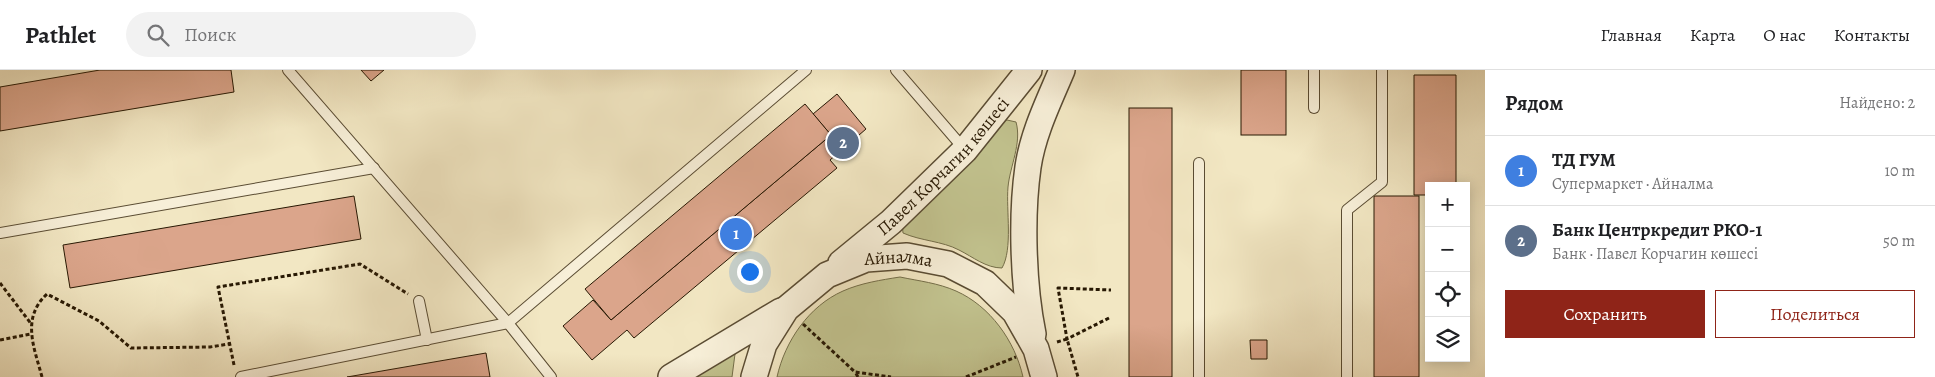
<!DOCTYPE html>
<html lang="ru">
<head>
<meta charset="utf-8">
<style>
  :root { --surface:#fff; --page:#f2f2f2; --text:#202124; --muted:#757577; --line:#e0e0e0; --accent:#8f2418 }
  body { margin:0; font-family:Alegreya,serif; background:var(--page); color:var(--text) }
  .controls { position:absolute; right:15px; bottom:15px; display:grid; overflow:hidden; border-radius:0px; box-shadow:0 2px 12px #0003 }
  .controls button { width:45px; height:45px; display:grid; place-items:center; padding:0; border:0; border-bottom:1px solid var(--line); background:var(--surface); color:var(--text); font:25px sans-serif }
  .you { position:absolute; left:749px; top:201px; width:18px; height:18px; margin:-12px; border:4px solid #fff; border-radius:50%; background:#1a73e8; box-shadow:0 0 0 8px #1a73e833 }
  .badge { display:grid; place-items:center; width:32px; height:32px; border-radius:50%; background:var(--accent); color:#fff; font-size:16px; font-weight:700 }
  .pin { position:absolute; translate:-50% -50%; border:2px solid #fff; box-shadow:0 1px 5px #0006 }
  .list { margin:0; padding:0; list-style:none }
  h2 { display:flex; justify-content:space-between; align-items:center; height:65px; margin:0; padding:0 20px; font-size:21px }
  h2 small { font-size:16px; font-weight:400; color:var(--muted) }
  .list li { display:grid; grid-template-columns:32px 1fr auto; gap:15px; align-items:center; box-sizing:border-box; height:70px; padding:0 20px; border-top:1px solid var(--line) }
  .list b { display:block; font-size:19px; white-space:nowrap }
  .list p { margin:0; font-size:16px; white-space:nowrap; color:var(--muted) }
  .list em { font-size:16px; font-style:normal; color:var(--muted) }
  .actions { display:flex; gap:10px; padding:15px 20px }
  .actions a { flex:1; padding:11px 0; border:1px solid var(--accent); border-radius:0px; text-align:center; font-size:18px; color:var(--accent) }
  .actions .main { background:var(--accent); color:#fff }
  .icon { flex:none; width:28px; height:28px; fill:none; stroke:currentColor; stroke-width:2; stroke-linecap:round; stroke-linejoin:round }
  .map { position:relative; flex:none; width:1485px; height:307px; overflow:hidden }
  header { display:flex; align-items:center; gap:30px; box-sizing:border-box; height:70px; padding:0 25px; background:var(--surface); border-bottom:1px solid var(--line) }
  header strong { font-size:24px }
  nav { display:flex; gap:28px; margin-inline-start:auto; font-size:18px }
  .search { width:350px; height:45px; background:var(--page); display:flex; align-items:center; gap:12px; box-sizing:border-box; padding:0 18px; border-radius:28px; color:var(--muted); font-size:19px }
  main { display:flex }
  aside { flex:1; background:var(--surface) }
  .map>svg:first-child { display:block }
</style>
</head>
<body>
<header>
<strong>Pathlet</strong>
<div class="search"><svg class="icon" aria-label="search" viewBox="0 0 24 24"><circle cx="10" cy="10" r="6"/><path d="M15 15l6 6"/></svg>Поиск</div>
<nav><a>Главная</a><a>Карта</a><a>О нас</a><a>Контакты</a></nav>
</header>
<main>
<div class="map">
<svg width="1485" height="307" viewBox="0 0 1485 307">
  <rect width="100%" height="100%" fill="#f2e7c3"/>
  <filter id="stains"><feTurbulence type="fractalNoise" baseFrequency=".004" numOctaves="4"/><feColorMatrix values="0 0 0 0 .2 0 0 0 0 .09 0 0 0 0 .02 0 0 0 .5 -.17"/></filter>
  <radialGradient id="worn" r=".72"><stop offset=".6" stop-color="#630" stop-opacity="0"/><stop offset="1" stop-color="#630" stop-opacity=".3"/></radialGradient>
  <!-- green -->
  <g fill="#c2c38f" stroke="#746e49">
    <path d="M1007 50 1016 52C1022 73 1010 96 1008 117 1006 140 1013 179 1002 198 986 198 973 187 959 180 942 171 921 171 903 163L902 152 999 52Z"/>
    <path d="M900 207C919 211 938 213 956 221 990 236 1015 271 1023 307H777C785 271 809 236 843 221 861 213 881 210 900 207Z"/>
    <polygon points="727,280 735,284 732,307 686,307"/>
  </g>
  <!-- building -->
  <g fill="#dba58b" stroke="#271803">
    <polygon points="100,0 231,0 234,22 0,61 0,17"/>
    <polygon points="361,0 384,0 371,11"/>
    <rect x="1241" y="0" width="45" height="65"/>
    <polygon points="1414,5 1456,5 1456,116 1429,116 1429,125 1414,125"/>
    <polygon points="837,24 866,59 830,90 837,98 634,268 627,260 592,290 563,256 593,230 611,250 831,65 813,44"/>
    <polygon points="805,34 831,65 611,250 585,219"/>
    <rect x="1129" y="38" width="43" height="269"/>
    <polygon points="354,126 361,169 70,218 63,175"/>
    <rect x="1374" y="126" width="45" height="181"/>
    <polygon points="1250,270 1267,270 1267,289 1251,289"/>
    <polygon points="486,283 490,307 347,307"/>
  </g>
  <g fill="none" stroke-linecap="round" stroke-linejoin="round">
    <defs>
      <g id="service">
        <polyline points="288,0 508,253 551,307"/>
        <polyline points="896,0 965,80"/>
        <polyline points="1314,0 1314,38"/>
        <polyline points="1199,93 1199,307"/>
        <polyline points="0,163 374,98"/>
        <polyline points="419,231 427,270"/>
        <polyline points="241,307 508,253 806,0"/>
        <polyline points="1347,307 1347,140 1382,112 1382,0"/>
      </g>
      <g id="tertiary">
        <path id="s1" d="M841 193 891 152 965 80 1029 0"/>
        <path d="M1033 264C1023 215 1021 146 1028 97 1033 63 1049 31 1062 0"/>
        <polyline points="671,307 781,241"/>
        <path id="s2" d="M754 307 764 274 786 239 827 205 866 189 907 186 948 194 985 213 1015 242 1036 279 1044 307"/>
      </g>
    </defs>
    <!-- service casing -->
    <use href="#service" stroke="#5a4c33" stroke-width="12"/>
    <!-- tertiary casing -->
    <use href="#tertiary" stroke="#5a4c33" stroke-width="28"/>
    <!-- path -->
    <g stroke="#271803" stroke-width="3" stroke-dasharray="4 2.5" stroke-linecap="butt">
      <polyline points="0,213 32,255"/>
      <polyline points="1109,248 1067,269 1058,218 1111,220"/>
      <polyline points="803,254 855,302"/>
      <polyline points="0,270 31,264"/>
      <polyline points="1057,272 1067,269 1078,307"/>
      <polyline points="234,295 218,217 360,194 408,224"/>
      <path d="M42 307C34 277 21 248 47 224L99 251 131 278 210 277 229 274"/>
      <polyline points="858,307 855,302 891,307"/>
      <polyline points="966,307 1016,287"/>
    </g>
    <!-- service -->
    <use href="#service" stroke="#f7efd8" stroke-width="10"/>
    <!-- tertiary -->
    <use href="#tertiary" stroke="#f7efd8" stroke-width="25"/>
  </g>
  <g text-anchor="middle" stroke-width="5" stroke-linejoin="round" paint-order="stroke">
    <!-- street labels -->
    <g font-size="18" fill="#271803" stroke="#f7efd8">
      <text dy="6" stroke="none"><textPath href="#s1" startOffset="141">Павел Корчагин көшесі</textPath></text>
      <text dy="6" stroke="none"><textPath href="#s2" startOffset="204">Айналма</textPath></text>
    </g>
  </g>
  <rect width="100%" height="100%" filter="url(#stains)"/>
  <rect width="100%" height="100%" fill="url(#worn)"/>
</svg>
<div class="controls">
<button>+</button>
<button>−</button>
<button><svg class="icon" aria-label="locate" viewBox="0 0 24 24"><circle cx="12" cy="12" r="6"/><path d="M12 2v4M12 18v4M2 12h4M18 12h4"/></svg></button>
<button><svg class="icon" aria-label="layers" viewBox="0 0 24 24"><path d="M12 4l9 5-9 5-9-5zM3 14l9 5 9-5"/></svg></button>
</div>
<div class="you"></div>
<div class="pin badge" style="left:736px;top:164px;background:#3f7fe0">1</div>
<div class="pin badge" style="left:843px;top:73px;background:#5c6f8a">2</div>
</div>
<aside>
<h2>Рядом<small>Найдено: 2</small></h2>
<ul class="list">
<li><span class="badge" style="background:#3f7fe0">1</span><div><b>ТД ГУМ</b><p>Супермаркет · Айналма</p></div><em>10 m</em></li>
<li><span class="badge" style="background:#5c6f8a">2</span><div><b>Банк Центркредит РКО-1</b><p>Банк · Павел Корчагин көшесі</p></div><em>50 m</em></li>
</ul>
<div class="actions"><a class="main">Сохранить</a><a>Поделиться</a></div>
</aside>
</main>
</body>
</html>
